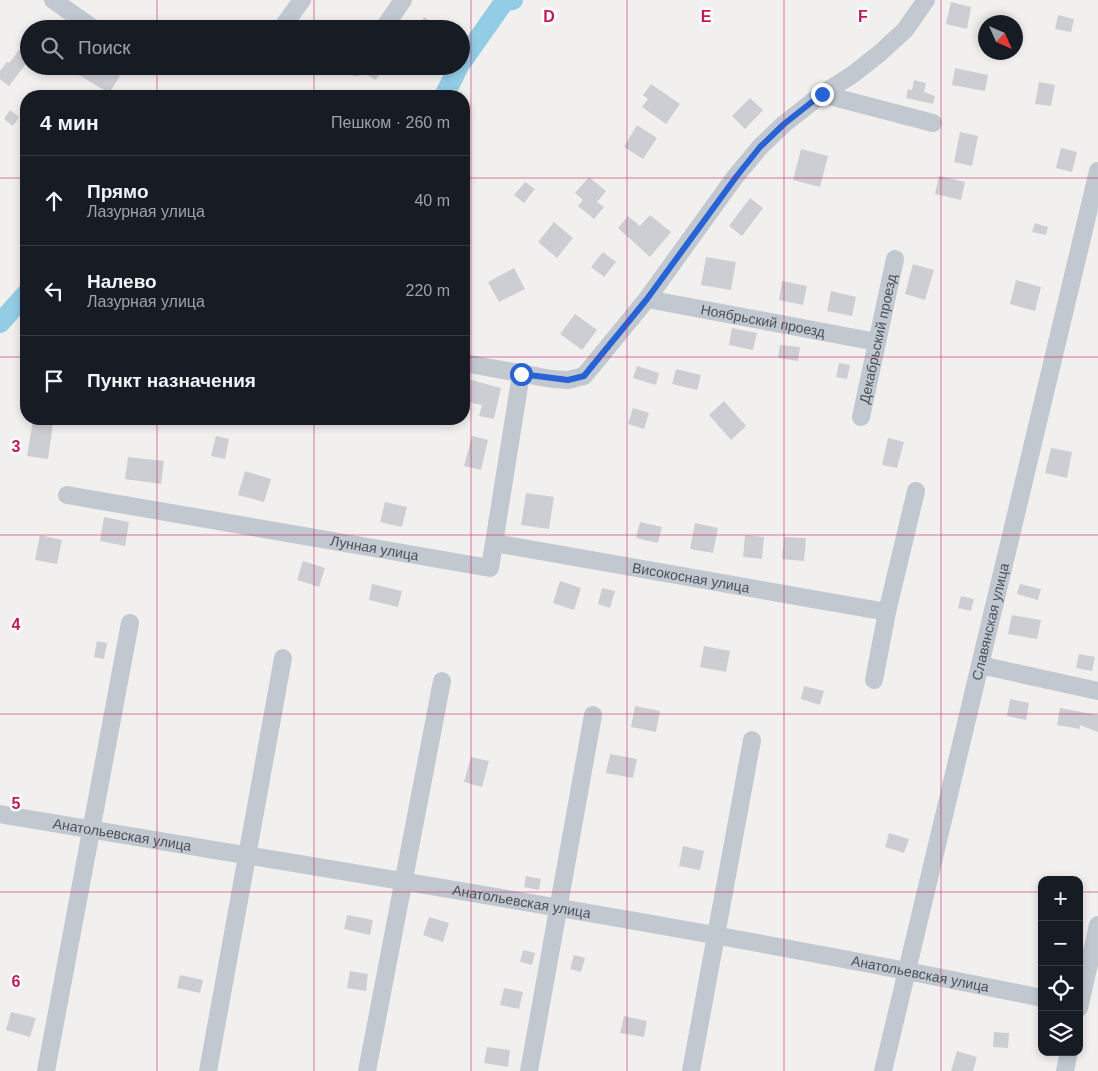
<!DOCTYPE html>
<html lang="ru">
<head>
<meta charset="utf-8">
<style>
  :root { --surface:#171b24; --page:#20242c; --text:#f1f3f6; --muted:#9ea1a6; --line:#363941 }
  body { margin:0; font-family:Helvetica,sans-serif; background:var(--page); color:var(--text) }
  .controls { position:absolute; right:15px; bottom:15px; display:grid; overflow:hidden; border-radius:10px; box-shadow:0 2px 8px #0003 }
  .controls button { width:45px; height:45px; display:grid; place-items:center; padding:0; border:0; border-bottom:1px solid var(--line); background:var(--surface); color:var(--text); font:25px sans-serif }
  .compass { position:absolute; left:978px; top:15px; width:45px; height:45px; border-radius:50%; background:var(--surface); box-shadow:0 2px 8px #0003; rotate:135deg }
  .stop { position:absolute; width:15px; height:15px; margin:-11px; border:4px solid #2763d4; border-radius:50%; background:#fff }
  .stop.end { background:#2763d4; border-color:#fff; box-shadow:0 1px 5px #0008 }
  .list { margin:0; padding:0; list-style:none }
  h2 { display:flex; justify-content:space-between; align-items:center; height:65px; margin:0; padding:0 20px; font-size:21px }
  h2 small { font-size:16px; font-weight:400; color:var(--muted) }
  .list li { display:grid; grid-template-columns:32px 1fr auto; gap:15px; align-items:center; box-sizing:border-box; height:90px; padding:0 20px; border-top:1px solid var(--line) }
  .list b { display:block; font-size:19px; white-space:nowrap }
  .list p { margin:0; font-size:16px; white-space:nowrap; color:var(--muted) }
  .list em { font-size:16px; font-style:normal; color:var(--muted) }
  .icon { flex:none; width:28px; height:28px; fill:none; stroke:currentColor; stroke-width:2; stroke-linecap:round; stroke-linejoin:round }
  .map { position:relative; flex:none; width:1098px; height:1071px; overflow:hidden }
  .search { position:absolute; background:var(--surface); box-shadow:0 2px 8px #0003; left:20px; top:20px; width:450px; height:55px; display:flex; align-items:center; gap:12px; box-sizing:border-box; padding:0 18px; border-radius:28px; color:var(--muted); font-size:19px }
  .panel { position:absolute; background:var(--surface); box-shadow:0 2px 8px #0003; left:20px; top:90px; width:450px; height:335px; border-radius:20px }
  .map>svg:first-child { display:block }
</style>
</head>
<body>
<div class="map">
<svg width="1098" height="1071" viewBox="0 0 1098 1071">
  <rect width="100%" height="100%" fill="#f2f0ef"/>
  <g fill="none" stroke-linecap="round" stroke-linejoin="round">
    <!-- river -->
    <g stroke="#92cce5" stroke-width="20">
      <polyline points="461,63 504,2 513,0"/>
      <polyline points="444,96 459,66"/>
      <polyline points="0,323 26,294"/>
    </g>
  </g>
  <!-- building -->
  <g fill="#cdced3">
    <polygon points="951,2 971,7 967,29 946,24"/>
    <polygon points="1058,15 1074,19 1071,32 1055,29"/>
    <polygon points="424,17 442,29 423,29 418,25"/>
    <polygon points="20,49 29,56 29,60 9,86 0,79 0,71 7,62 9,63"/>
    <polygon points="84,66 103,66 120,76 109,93 79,75"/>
    <polygon points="373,66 385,66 376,80 367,75"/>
    <polygon points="955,68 988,75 985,91 952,85"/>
    <polygon points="914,80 926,83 924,92 935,96 933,104 906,98 908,89 912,90"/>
    <polygon points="1039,82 1055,85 1051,106 1035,104"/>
    <polygon points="651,84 680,104 666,124 642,107 648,99 643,95"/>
    <polygon points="750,98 763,110 745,129 732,116"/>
    <polygon points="10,110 19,117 13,126 4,119"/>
    <polygon points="637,125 657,138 643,159 624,147"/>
    <polygon points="960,132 978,136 972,166 954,162"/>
    <polygon points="1061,148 1077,152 1072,172 1056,168"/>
    <polygon points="801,149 828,156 820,187 793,180"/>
    <polygon points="939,176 965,182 961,200 935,194"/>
    <polygon points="589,177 606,191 597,202 604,207 594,219 578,206 583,200 575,193"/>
    <polygon points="525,182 535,189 524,203 514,195"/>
    <polygon points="750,198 763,208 742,236 729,226"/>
    <polygon points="650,215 671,232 650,257 618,228 628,216 640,226"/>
    <polygon points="554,222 573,238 557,258 538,242"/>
    <polygon points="1035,223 1048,227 1046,235 1032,232"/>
    <polygon points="603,252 616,262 604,277 591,267"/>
    <polygon points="706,257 736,262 731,290 701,285"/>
    <polygon points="913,264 934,270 925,300 905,294"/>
    <polygon points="514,268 525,289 499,302 488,282"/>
    <polygon points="1016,280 1041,287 1035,311 1010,304"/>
    <polygon points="782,281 807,286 803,305 779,300"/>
    <polygon points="831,291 856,297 852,316 827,311"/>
    <polygon points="575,314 597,330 582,350 560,334"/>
    <polygon points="732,328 757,333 753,350 729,345"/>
    <polygon points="780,345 800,347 798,361 778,358"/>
    <polygon points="839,363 850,365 847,379 836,377"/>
    <polygon points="637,366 659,373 656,385 633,378"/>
    <polygon points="676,369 701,375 697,390 672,384"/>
    <polygon points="464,378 501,388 494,419 479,416 482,405 464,401"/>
    <polygon points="724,401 746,426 731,440 709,415"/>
    <polygon points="633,408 649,413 644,429 628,424"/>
    <polygon points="33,420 53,423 48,459 27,456"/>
    <polygon points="216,436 229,439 225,459 211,456"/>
    <polygon points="472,436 488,440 481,470 464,466"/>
    <polygon points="888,438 904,442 897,468 882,465"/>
    <polygon points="1051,448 1072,452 1067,478 1045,473"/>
    <polygon points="128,457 164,461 161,484 125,479"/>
    <polygon points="245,471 271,479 264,502 238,495"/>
    <polygon points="526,493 554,497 549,529 521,525"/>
    <polygon points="385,502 407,507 402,527 380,522"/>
    <polygon points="104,517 129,522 125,546 100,541"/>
    <polygon points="640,522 662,527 658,543 636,538"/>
    <polygon points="695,523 718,528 713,553 690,549"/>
    <polygon points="40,535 62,540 57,564 35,560"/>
    <polygon points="745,535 764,537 762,559 743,557"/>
    <polygon points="784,537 806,538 804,561 782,559"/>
    <polygon points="303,561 325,568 319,587 297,580"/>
    <polygon points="560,581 581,588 574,610 553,603"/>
    <polygon points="372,584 402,591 398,607 369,600"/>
    <polygon points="1020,584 1041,589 1038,600 1017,594"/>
    <polygon points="602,588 615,591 610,608 598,604"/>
    <polygon points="961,596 974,599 971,611 958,608"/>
    <polygon points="1012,615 1041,620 1037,639 1008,634"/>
    <polygon points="97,641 107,643 104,659 94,657"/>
    <polygon points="704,646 730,651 726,672 700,667"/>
    <polygon points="1079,654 1095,657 1092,671 1076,668"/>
    <polygon points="804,686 824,691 820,705 801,699"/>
    <polygon points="1010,699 1029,703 1026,720 1007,716"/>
    <polygon points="635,706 660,711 656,732 631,727"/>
    <polygon points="1060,708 1098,715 1098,732 1080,725 1080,729 1057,725"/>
    <polygon points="610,754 637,759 633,778 606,773"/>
    <polygon points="471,757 489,761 482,787 464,782"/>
    <polygon points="889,833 909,839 904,853 885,847"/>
    <polygon points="683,846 704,851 700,870 679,866"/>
    <polygon points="526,876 541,879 539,890 524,887"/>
    <polygon points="347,915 373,920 370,935 344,929"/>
    <polygon points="429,917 449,923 443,942 423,935"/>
    <polygon points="523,950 535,953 532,965 520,962"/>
    <polygon points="574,955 585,958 581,972 570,969"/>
    <polygon points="350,971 368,974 366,991 347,988"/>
    <polygon points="180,975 203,980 200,993 177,988"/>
    <polygon points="504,988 523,992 519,1009 500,1005"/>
    <polygon points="11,1012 36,1018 30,1037 6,1030"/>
    <polygon points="624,1016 647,1021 644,1037 620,1033"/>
    <polygon points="994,1032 1009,1033 1008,1048 993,1047"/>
    <polygon points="487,1047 510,1050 508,1067 484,1063"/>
    <polygon points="957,1051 977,1057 973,1071 951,1071"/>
  </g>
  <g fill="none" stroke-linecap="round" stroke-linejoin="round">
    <!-- minor -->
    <g stroke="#c1c8d0" stroke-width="18">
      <polyline points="53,0 94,29"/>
      <polyline points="281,29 302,0"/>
      <polyline points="383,29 403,0"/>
      <polyline points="356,67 357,66"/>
      <polyline points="822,94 933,123"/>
      <path id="s1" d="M647 299 877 342"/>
      <polyline points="464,363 552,379 568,380 584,376 647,299 735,177 760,147 784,124 822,94 852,75 880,53 905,30 926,0"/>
      <path id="s2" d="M861 417 895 259"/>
      <path id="s3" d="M67 495 490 568 521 374"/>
      <path id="s4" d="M494 543 887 612"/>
      <polyline points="980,665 1098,691"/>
      <polyline points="874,680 887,612 916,491"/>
      <path id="s5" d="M0 814C348 873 697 927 1042 998"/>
      <polyline points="1079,1008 1098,925"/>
      <polyline points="46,1071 130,623"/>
      <polyline points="208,1071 283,658"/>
      <polyline points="367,1071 442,681"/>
      <polyline points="529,1071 593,715"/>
      <polyline points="691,1071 752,740"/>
      <path id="s6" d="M883 1071 1098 171"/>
      <polyline points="1065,1071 1069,1052"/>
    </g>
  </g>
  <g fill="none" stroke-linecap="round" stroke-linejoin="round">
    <!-- route -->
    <polyline stroke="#2763d4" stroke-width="6" points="521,374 568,380 584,376 647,299 736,177 760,147 784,124 822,94"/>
  </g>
  <!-- grid -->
  <path fill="none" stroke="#c2185b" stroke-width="1" stroke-opacity="0.55" d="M157 0V29M314 0V29M471 0V1071M627 0V1071M784 0V1071M941 0V1071M157 66V96M314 66V96M0 178H26M464 178H1098M0 357H26M464 357H1098M157 419V1071M314 419V1071M0 535H1098M0 714H1098M0 892H1042M1079 892H1098"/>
  <g text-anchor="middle" stroke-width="5" stroke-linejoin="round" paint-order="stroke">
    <!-- street labels -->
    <g font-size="14" fill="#49515b" stroke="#fff">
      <text dy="5" stroke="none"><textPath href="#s1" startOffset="118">Ноябрьский проезд</textPath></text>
      <text dy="5" stroke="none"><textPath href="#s2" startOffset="80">Декабрьский проезд</textPath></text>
      <text dy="5" stroke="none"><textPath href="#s3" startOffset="312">Лунная улица</textPath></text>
      <text dy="5" stroke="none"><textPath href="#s4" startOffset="200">Високосная улица</textPath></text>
      <text dy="5" stroke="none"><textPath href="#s6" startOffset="462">Славянская улица</textPath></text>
      <text dy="5" stroke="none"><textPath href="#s5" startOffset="124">Анатольевская улица</textPath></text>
      <text dy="5" stroke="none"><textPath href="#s5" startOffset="529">Анатольевская улица</textPath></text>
      <text dy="5" stroke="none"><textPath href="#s5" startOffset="934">Анатольевская улица</textPath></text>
    </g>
  </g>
  <g font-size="16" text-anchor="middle" font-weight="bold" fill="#c2185b" stroke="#fff" stroke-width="5" stroke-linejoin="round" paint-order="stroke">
    <text x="549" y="22">D</text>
    <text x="706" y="22">E</text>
    <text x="863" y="22">F</text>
    <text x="16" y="452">3</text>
    <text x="16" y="630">4</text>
    <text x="16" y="809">5</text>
    <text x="16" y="987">6</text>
  </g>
</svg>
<div class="controls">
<button>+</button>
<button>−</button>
<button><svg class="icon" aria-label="locate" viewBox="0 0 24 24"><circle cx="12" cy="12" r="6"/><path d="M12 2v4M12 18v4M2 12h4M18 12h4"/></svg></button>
<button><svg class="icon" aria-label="layers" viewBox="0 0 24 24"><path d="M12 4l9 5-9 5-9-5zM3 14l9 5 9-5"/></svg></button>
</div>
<svg class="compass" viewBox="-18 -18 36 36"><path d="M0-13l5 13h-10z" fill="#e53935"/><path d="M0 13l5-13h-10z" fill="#9ea1a6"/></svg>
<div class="stop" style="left:521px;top:374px"></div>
<div class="stop end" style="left:822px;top:94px"></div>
<div class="search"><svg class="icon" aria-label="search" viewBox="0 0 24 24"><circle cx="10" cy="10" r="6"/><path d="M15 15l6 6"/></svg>Поиск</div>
<section class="panel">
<h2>4 мин<small>Пешком · 260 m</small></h2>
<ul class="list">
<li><svg class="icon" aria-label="ahead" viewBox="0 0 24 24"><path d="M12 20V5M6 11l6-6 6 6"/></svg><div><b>Прямо</b><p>Лазурная улица</p></div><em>40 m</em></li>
<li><svg class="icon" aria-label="left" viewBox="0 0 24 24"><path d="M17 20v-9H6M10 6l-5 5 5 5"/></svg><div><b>Налево</b><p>Лазурная улица</p></div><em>220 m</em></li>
<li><svg class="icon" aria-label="arrive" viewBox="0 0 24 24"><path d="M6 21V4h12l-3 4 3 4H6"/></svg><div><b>Пункт назначения</b></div></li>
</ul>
</section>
</div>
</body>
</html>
